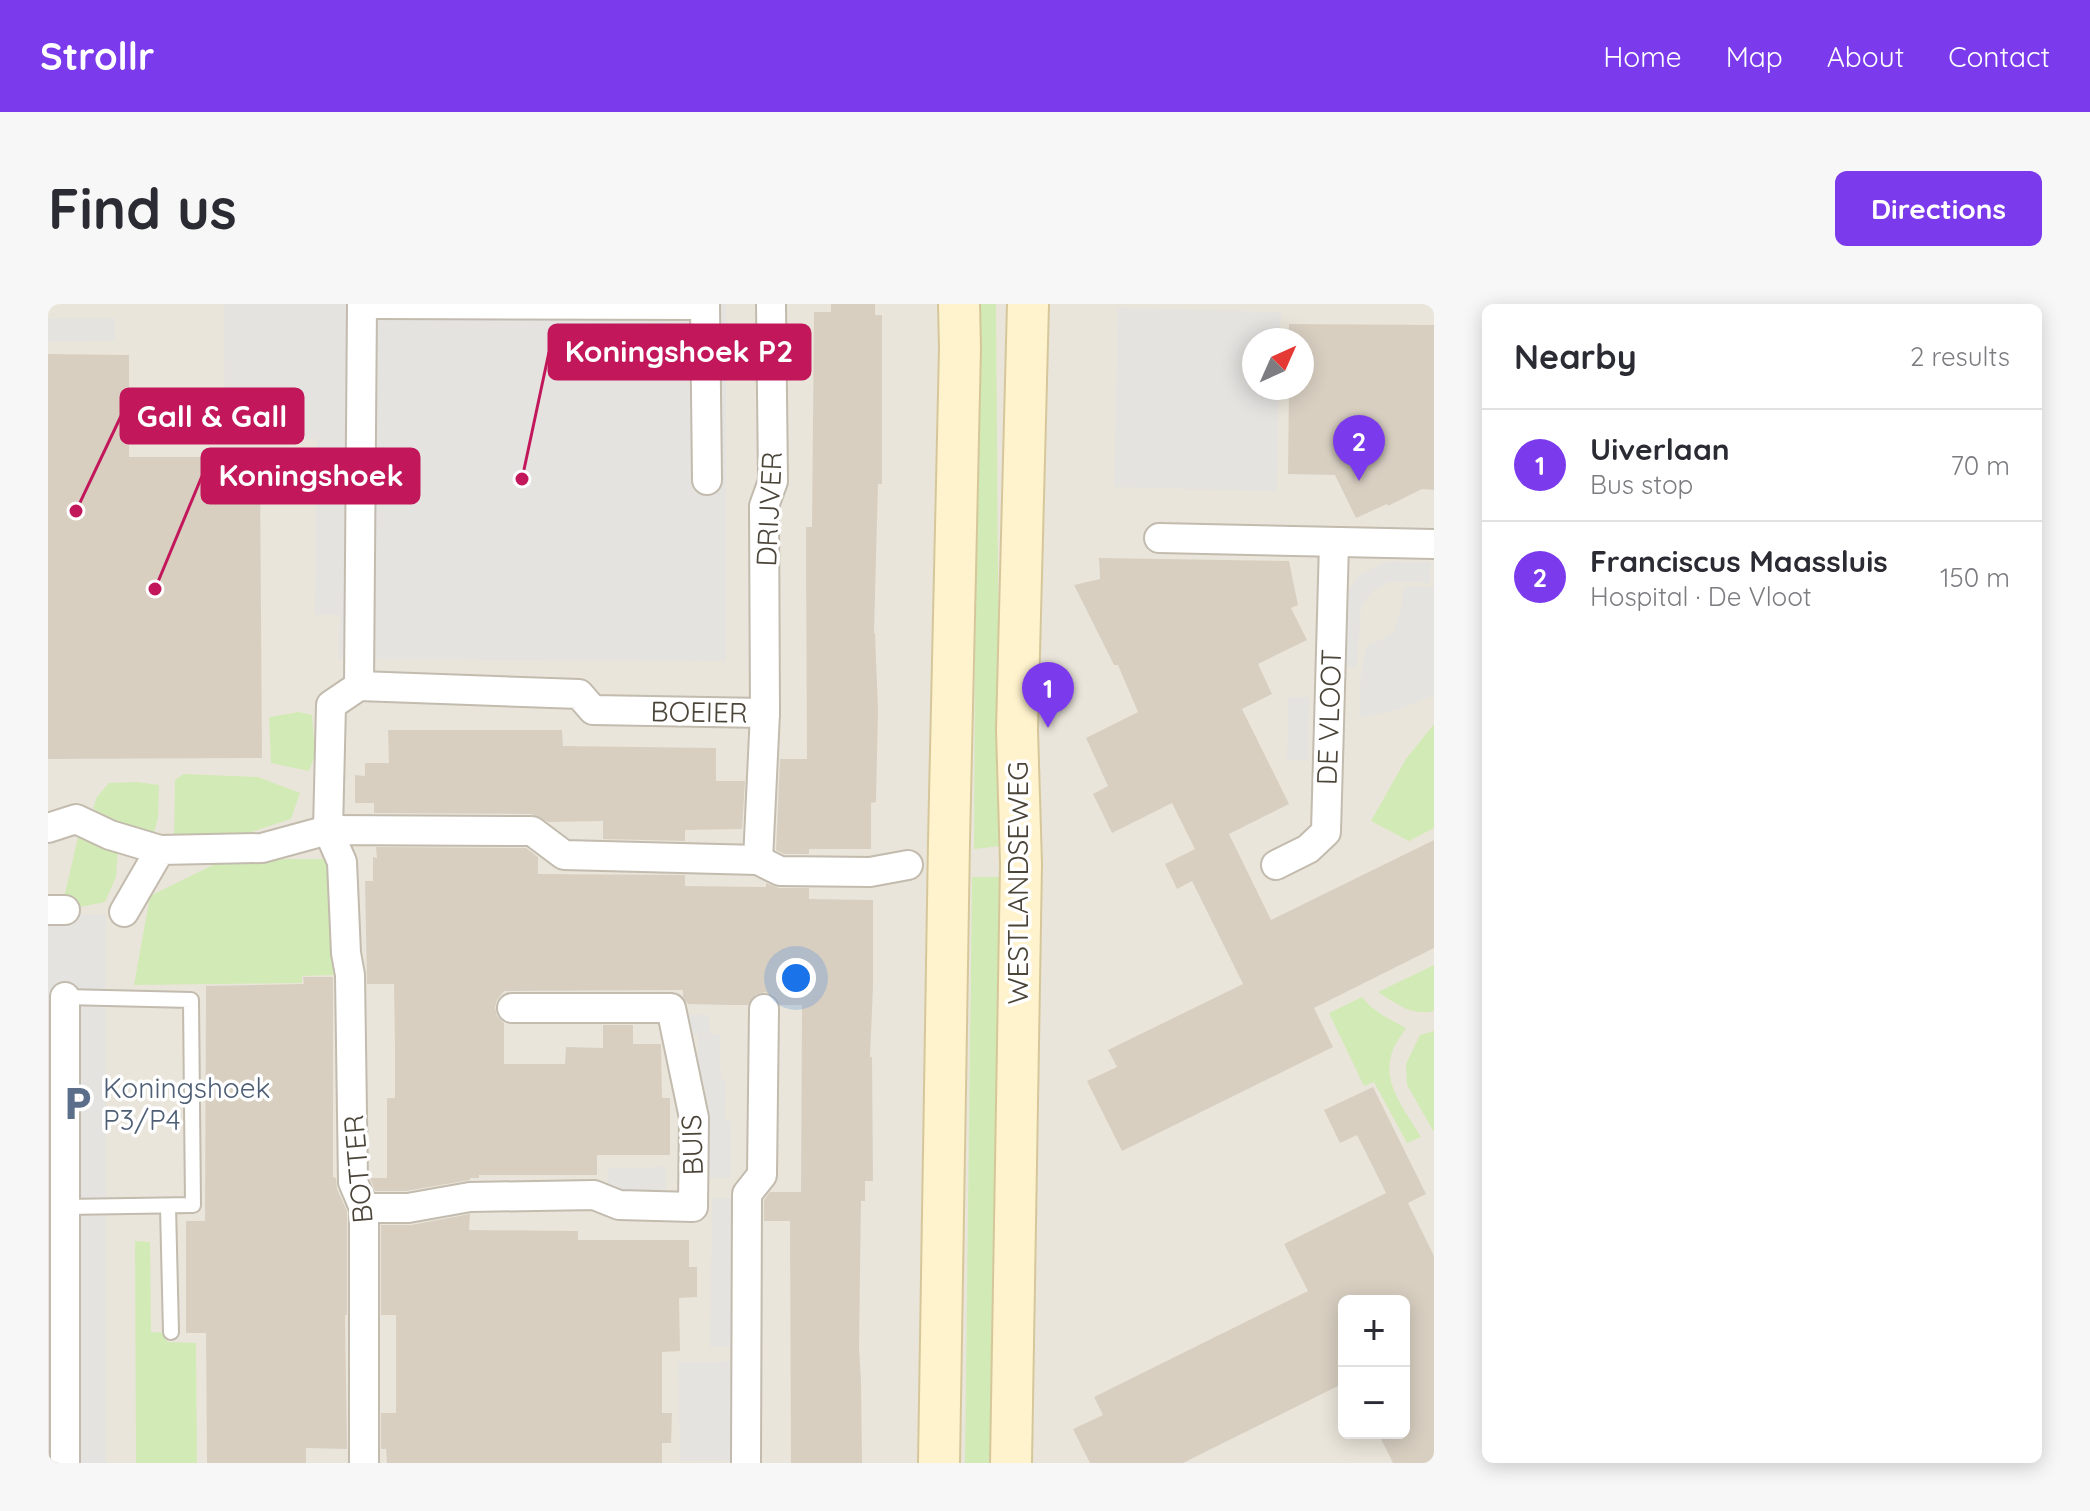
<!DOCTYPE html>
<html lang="en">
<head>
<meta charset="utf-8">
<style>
  :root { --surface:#fff; --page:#f7f7f7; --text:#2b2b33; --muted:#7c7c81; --line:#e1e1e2; --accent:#7c3aed }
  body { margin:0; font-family:Quicksand,sans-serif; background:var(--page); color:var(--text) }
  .controls { position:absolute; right:24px; bottom:24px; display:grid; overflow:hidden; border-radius:12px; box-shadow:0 4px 20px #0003 }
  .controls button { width:72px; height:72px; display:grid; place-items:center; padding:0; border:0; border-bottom:2px solid var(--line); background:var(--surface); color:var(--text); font:40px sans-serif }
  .compass { position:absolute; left:1194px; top:24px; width:72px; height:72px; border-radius:50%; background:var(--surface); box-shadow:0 4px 20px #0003; rotate:45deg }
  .you { position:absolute; left:748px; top:674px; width:28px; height:28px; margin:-20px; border:6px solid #fff; border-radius:50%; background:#1a73e8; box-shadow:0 0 0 12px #1a73e833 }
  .badge { display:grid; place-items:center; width:52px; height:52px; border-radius:50%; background:var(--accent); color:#fff; font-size:26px; font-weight:700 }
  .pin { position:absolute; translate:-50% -66px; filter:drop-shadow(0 2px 4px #0008) }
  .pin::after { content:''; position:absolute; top:42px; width:28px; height:24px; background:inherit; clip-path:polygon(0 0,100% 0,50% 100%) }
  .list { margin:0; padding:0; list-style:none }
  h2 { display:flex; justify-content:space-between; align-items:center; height:104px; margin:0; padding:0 32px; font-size:34px }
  h2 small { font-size:26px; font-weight:400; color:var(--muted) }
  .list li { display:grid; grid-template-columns:52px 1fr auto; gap:24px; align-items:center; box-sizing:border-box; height:112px; padding:0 32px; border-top:2px solid var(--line) }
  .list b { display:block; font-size:30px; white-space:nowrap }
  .list p { margin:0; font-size:26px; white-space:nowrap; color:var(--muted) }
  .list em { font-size:26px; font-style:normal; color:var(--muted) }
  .map { position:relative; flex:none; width:1386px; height:1159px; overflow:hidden; border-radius:12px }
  header { display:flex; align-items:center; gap:48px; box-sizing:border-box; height:112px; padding:0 40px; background:var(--accent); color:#fff }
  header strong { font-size:38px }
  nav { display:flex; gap:44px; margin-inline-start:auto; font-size:28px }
  .intro { display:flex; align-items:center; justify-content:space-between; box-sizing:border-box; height:192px; padding:0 48px }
  h1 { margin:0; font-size:56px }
  .button { padding:20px 36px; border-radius:12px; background:var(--accent); color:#fff; font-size:28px; font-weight:700 }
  main { display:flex; gap:48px; padding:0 48px }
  aside { flex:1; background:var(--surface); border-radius:12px; box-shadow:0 4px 20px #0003 }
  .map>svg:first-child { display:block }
</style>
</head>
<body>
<header>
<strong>Strollr</strong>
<nav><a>Home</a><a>Map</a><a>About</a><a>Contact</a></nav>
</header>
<div class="intro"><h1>Find us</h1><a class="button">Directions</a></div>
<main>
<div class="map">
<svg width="1386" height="1159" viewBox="0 0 1386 1159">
  <rect width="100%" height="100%" fill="#f6f3ec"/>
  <!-- residential -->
  <path fill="#eae5da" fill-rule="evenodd" d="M0 0H1386V1159H0ZM1206 36H1254V84H1206ZM1296 997H1356V1129H1296Z"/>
  <!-- green -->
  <g fill="#d2eab5">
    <polygon points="929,0 948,0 952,542 926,545"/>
    <polygon points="251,408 264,411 267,451 261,467 223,459 221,413"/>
    <polygon points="1386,420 1386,524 1361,537 1323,517 1358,455"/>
    <polygon points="136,470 210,473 252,489 243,515 191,532 126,538 127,476"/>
    <polygon points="89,478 111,481 110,514 104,536 76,527 45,504 49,493 61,479"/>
    <polygon points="31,529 70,543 68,573 57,598 17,606 15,598"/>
    <polygon points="231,555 284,555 282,643 286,671 254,672 254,679 86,681 102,592 169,559"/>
    <polygon points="924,573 952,573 946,1159 917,1159"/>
    <path d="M1386 661V707C1364 712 1348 700 1330 688Z"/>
    <path d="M1314 693C1326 708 1341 715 1358 724 1353 732 1345 742 1343 752 1335 782 1359 809 1373 833L1359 839 1326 778 1316 782 1281 709Z"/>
    <polygon points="1386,727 1386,828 1359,781 1358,760 1372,731"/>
    <polygon points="87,937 102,938 103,1028 119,1029 119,1038 148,1039 149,1159 88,1159"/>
  </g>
  <!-- parking -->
  <g fill="#e5e3e0">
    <polygon points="176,0 678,0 678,357 290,355 292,311 267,311 269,135 177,137"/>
    <polygon points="1070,4 1233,8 1232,36 1206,36 1206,84 1231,84 1229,187 1066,183"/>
    <polygon points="0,14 67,14 67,37 0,38"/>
    <polygon points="1340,257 1383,258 1382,279 1341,278 1323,288 1313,303 1309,363 1288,363 1296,292 1311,271"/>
    <polygon points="1356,282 1386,283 1386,391 1353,405 1311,414 1313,365 1319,341 1332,336 1346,327 1352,308"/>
    <polygon points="1240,393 1261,393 1260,457 1239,456"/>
    <polygon points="58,610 58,1159 0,1159 0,611"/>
    <polygon points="640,711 661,711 662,730 672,731 673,776 678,776 677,817 683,817 683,874 661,874 661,818 656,817 656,776 650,776 650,731 641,731"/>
    <polygon points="618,863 618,886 560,886 560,864"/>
    <polygon points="664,894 688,894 685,1043 662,1043"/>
    <polygon points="688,1057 690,1156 632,1157 630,1058"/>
  </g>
  <!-- building -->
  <g fill="#d8cfc1">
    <polygon points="783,0 827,0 827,11 834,11 834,180 830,180 826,329 827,329 830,406 828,498 823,499 823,545 761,545 761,550 736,550 728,546 732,455 759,455 758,253 758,223 764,223 766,8 783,8"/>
    <polygon points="1241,20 1386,21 1386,186 1374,185 1340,202 1339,200 1308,214 1287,171 1240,170 1241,84 1254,84 1254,36 1241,36"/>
    <polygon points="0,50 81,51 81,153 200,153 200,162 212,162 214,454 0,455"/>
    <polygon points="1051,254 1241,257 1250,301 1243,304 1259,336 1210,360 1224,390 1194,405 1241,500 1181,530 1223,616 1386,536 1386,644 1266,704 1285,743 1074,847 1039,777 1069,763 1060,746 1195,680 1144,577 1129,585 1117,560 1147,545 1124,499 1064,529 1045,490 1060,482 1038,434 1090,408 1070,361 1066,361 1026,281 1052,275"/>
    <polygon points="340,426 514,426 515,442 668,444 668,477 697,477 694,525 637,526 637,537 555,535 555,517 500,518 484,510 326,509 326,499 307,499 307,471 317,472 317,459 341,459"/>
    <polygon points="328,543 478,544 490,553 490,570 637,571 637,582 718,583 718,579 731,584 761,584 761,595 825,596 825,683 822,753 824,753 825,877 817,877 817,897 813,897 811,1044 813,1076 814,1159 743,1159 742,917 716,917 716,896 722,888 753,888 754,701 732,701 725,691 717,688 707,691 700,701 681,701 640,700 635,693 635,686 456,687 449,696 447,703 449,712 456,719 456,760 517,760 518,743 555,744 555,721 585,721 585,740 613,740 614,794 622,794 622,851 549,851 549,871 431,871 431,874 422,874 422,876 358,887 327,887 322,874 339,874 339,794 347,794 347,742 346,680 319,680 317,577 325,577 325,553 329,554"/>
    <polygon points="255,673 285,673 285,873 288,874 289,885 299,907 299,1011 297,1011 299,1145 258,1144 258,1159 159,1159 158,1029 138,1029 138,917 157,917 158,682 256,680"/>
    <polygon points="1325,783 1378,890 1360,899 1386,952 1386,1159 1345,1159 1330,1129 1356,1129 1356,997 1296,997 1296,1079 1135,1159 1042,1159 1025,1125 1055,1111 1046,1093 1260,987 1236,940 1338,889 1309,831 1292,839 1276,806"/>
    <polygon points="422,910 421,926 530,927 530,936 641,936 641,963 649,963 649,993 631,994 632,1047 614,1048 614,1109 624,1109 623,1139 614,1139 614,1159 339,1159 338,1145 333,1145 333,1109 348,1109 348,1011 333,1011 333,921 363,921"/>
  </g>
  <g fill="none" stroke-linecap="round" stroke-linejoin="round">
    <defs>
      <g id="lane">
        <polyline points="17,693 143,696 145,901 17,903"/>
        <polyline points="120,903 123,1028"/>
      </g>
      <g id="street">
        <polyline points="328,0 657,1 659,176"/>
        <polyline points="1111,234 1386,240"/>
        <polyline points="311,382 314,0"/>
        <polyline points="0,524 28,515 62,531 112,546"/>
        <polyline points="710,556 717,409 716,202 725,177 723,0"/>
        <polyline points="1228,561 1260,545 1278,528 1286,239"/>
        <polyline points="0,606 17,606"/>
        <polyline points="76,608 112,546 214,544 280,526 484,527 516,551 710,556 732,567 822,568 860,561"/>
        <polyline points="17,693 17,1159"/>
        <polyline points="316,904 360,904 422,893 546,891 571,901 645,903 646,814 623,704 464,704"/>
        <polyline points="316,1159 316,904 305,878 302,671 298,649 294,558 280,526 283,401 311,382 531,390 545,406 717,409"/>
        <polyline points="698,1159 699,890 714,871 716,705"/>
      </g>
      <g id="secondary">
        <polyline points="891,1159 901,537 912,44 911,0"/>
        <polyline points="963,1159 973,560 969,426 980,0"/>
      </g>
    </defs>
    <!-- lane casing -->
    <use href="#lane" stroke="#c2bbae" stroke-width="18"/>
    <!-- street casing -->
    <use href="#street" stroke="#c2bbae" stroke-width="32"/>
    <!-- secondary casing -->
    <use href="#secondary" stroke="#d6c79b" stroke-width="44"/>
    <!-- lane -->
    <use href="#lane" stroke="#fff" stroke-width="14"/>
    <!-- street -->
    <use href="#street" stroke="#fff" stroke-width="28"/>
    <!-- secondary -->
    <use href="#secondary" stroke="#fff3cd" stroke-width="40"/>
  </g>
  <!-- icons -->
  <defs>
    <symbol id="parking-bare" viewBox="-9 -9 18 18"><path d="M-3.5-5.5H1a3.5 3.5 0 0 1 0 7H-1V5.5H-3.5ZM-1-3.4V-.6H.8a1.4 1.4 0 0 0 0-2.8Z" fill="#5c6f8a" stroke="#fff" stroke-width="2.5" paint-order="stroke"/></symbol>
  </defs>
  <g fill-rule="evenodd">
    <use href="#parking-bare" x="4" y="774" width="51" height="51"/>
  </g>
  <g text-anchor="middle" stroke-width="7" stroke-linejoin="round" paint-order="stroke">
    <!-- street labels -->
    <g font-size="28" fill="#4b4439" stroke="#fff">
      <text transform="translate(721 205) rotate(-87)" y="10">DRIJVER</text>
      <text transform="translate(651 408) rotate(1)" y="10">BOEIER</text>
      <text transform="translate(1281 413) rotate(-88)" y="10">DE VLOOT</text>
      <text transform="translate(970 579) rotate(-90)" y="10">WESTLANDSEWEG</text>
      <text transform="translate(644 841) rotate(-92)" y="10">BUIS</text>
      <text transform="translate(310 865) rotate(-95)" y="10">BOTTER</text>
    </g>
    <!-- service labels -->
    <g font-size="28" fill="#4e5e75" stroke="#fff" text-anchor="start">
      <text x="55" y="794">Koningshoek<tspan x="55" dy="32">P3/P4</tspan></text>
    </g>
  </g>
  <!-- callouts -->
  <path fill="none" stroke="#c2185b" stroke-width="3" d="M474 175L501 48M28 207L73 112M107 285L154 172"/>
  <g fill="#c2185b" stroke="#fff" stroke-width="3">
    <circle cx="474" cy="175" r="8"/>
    <circle cx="28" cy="207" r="8"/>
    <circle cx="107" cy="285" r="8"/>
  </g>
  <g fill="#c2185b" stroke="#c2185b" stroke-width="3">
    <rect x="501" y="21" width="261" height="54" rx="8"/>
    <rect x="73" y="85" width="182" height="54" rx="8"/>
    <rect x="154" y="145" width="217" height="54" rx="8"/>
  </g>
  <g font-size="30" text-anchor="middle" font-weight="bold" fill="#fff">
    <text x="631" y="58">Koningshoek P2</text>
    <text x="164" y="123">Gall &amp; Gall</text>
    <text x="263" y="182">Koningshoek</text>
  </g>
</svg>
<div class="controls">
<button>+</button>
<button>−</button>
</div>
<svg class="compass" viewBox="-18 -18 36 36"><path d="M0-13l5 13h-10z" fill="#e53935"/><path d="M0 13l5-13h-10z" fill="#7c7c81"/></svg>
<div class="you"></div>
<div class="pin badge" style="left:1000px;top:424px">1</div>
<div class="pin badge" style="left:1311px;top:177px">2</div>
</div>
<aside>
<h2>Nearby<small>2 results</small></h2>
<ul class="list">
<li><span class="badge">1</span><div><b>Uiverlaan</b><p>Bus stop</p></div><em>70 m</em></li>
<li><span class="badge">2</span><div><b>Franciscus Maassluis</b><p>Hospital · De Vloot</p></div><em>150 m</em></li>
</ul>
</aside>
</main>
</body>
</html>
